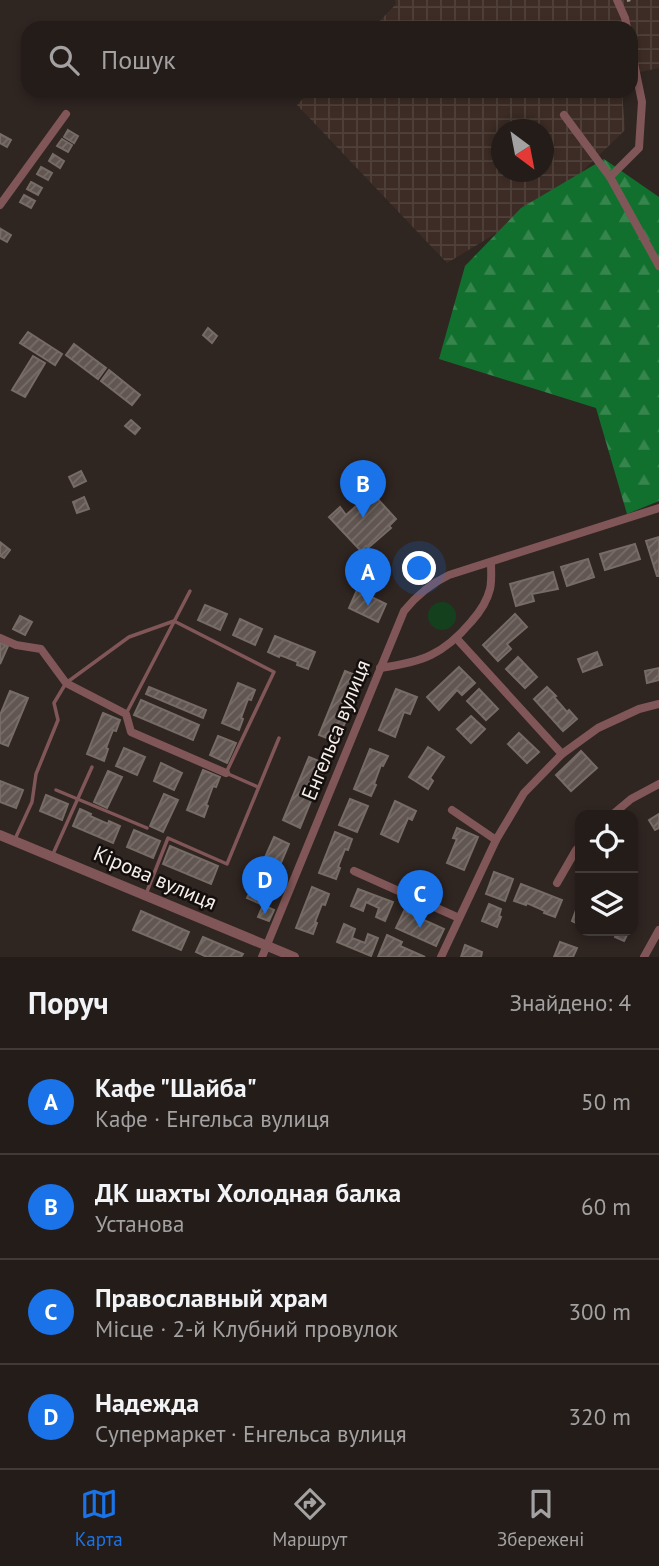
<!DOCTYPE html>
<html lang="uk">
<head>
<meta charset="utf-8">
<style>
  :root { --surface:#231c19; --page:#2f2926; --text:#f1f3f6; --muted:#a3a1a2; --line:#403a38; --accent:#1a73e8 }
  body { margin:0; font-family:"PT Sans",sans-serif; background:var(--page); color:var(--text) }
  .controls { position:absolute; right:21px; bottom:21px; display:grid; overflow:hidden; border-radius:14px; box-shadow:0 4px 10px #0003 }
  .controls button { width:63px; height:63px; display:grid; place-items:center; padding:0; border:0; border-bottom:2px solid var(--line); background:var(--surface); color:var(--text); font:35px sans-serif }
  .compass { position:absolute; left:491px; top:119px; width:63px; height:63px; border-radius:50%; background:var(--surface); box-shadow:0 4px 10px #0003; rotate:148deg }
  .you { position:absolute; left:420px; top:569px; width:24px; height:24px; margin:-18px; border:5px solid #fff; border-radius:50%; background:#1a73e8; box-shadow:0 0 0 10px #1a73e833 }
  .badge { display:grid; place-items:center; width:46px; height:46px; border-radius:50%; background:var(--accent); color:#fff; font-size:23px; font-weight:700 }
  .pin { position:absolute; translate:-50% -58px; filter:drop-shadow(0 2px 4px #0008) }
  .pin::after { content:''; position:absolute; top:37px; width:24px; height:21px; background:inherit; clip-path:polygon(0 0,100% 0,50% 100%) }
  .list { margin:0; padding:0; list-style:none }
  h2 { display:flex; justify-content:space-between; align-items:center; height:91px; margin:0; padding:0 28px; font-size:30px }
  h2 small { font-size:23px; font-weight:400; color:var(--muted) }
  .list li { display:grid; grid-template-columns:46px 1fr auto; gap:21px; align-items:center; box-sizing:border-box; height:105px; padding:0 28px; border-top:2px solid var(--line) }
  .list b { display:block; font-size:26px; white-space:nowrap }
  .list p { margin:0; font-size:23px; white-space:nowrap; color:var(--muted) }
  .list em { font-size:23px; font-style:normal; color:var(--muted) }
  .icon { flex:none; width:38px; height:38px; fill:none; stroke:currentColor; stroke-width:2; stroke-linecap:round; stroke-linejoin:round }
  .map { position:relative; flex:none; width:659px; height:957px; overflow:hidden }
  .search { position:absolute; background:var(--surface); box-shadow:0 4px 10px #0003; left:21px; right:21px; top:21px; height:77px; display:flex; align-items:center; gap:18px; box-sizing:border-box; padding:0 24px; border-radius:21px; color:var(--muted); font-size:26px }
  .sheet { height:511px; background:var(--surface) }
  nav { display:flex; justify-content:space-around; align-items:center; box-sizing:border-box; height:98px; border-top:2px solid var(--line); background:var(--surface); font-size:19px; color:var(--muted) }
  nav a { display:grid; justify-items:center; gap:4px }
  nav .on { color:var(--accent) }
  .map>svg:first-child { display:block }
</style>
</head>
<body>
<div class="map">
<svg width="659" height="957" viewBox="0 0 659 957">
  <defs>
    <pattern id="industrial-grid" width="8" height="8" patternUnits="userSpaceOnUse" patternTransform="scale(1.75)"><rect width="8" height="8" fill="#3c2c25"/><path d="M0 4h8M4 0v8" fill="none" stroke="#4f413a"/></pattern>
    <pattern id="forest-firs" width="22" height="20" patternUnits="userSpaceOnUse" patternTransform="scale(1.75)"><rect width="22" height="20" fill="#12702f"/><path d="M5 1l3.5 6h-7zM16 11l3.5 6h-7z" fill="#35854d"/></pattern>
    <pattern id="building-hatch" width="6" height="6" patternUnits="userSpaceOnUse" patternTransform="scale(1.75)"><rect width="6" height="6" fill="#615651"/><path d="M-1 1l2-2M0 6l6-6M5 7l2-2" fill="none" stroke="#786f6a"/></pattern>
  </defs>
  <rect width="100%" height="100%" fill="#2f2521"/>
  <!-- industrial -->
  <g fill="url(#industrial-grid)" fill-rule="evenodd">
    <polygon points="395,0 659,0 659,68 631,74 631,28 373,28 396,4"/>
    <path d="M310 91H622L625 130 555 198 447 263 297 105ZM502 130H544V172H502Z"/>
  </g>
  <!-- green -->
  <circle fill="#15401e" cx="442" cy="616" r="14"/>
  <!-- forest -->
  <polygon fill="url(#forest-firs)" points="604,159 659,197 659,501 627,514 596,408 439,359 465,266 521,208"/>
  <!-- building -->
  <g fill="url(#building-hatch)" stroke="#776b66" stroke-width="2">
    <polygon points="68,130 78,136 74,143 64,137"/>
    <polygon points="0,134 11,140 7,147 0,143"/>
    <polygon points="62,139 72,145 68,152 57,146"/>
    <polygon points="53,154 64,161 60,168 49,161"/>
    <polygon points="41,167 52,173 48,180 37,174"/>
    <polygon points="31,182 42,188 38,195 27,189"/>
    <polygon points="24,195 35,201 31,208 20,202"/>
    <polygon points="1,229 11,235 7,242 0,238"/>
    <polygon points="208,328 217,336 212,343 203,335"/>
    <polygon points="28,332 62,354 55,365 20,343"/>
    <polygon points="74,344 106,368 98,379 66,355"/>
    <polygon points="33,356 45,363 25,397 12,390"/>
    <polygon points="109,370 140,395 132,405 101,381"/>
    <polygon points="131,420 140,428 135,434 125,426"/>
    <polygon points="81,471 86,481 74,487 69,477"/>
    <polygon points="364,484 396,519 389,526 391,528 368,548 366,546 361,551 329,517 340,507 346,515 362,501 355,493"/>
    <polygon points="84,497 89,509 77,513 73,502"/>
    <polygon points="659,537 659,576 657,576 646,541"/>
    <polygon points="0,542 10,550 4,558 0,556"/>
    <polygon points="635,544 640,559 605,570 600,554"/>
    <polygon points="588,559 594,577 567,586 561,567"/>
    <polygon points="553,572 558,589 532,594 534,601 516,606 510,584"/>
    <polygon points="357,590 386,604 378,622 349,608"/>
    <polygon points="205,605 227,614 220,630 198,620"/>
    <polygon points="515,614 527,627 507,644 511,649 498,661 483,645"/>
    <polygon points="20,616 32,622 25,635 13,629"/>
    <polygon points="240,619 262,629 255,645 233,635"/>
    <polygon points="275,636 315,652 308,669 297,665 298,662 280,655 279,657 268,652"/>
    <polygon points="0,643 8,646 0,664"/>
    <polygon points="597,652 602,665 583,672 578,659"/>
    <polygon points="518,657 537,677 525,688 506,669"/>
    <polygon points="459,667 475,683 462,695 457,690 439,710 427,697"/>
    <polygon points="659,668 659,680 647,683 645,671"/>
    <polygon points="345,671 363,678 337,742 319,735"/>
    <polygon points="238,683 255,690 251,700 248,699 241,718 243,719 239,730 222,723"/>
    <polygon points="149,687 206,710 203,718 146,694"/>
    <polygon points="547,687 556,696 554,697 567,712 569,710 577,719 563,731 534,699"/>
    <polygon points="396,689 417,697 410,714 404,712 395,737 379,730"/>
    <polygon points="479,689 498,709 486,720 467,701"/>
    <polygon points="10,691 28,698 8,746 0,743 0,715"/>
    <polygon points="141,700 199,725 193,740 134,715"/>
    <polygon points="103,713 120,720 116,731 113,730 106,748 108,749 104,761 87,754"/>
    <polygon points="471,716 485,729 471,743 457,729"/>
    <polygon points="519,733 539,752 527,763 508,744"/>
    <polygon points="218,736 236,743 227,763 210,755"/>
    <polygon points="428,747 444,757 430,778 433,781 428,789 409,777"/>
    <polygon points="124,748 145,757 137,775 116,766"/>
    <polygon points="370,749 388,756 383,766 381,765 374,784 376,785 371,796 354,789"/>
    <polygon points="581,751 597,768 571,791 556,775"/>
    <polygon points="309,757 326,764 300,828 283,820"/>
    <polygon points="161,763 182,773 174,790 154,781"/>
    <polygon points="203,770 220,777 216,787 213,786 206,805 208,806 204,817 187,810"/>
    <polygon points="108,771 122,777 107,808 94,802"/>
    <polygon points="0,781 23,790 16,808 0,802"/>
    <polygon points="164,794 178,800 163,832 150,826"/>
    <polygon points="46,795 68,804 62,820 40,811"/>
    <polygon points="350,799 368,806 357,832 339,825"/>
    <polygon points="395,801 416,811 412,820 408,818 398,842 381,834"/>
    <polygon points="80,809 91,814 90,816 108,824 109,821 120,826 113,843 73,826"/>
    <polygon points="659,814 659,828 655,830 649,820"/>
    <polygon points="457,828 478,837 464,870 447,863 457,839 453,838"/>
    <polygon points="134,830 160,841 153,858 127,847"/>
    <polygon points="335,832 352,839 348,850 345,849 338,867 340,868 336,879 319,873"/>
    <polygon points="274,837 289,844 263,905 247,898"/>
    <polygon points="170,846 218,866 211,884 163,864"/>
    <polygon points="494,872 513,879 505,901 486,894"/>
    <polygon points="521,884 562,900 555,917 544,913 545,911 527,903 526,905 514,901"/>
    <polygon points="312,887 329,894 325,905 322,904 315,922 317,923 313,934 296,928"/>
    <polygon points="358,889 393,902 385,921 376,917 379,908 366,902 363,911 351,906"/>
    <polygon points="579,902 580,903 580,925 572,921"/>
    <polygon points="489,904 501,909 499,916 501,917 497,927 482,921"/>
    <polygon points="263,905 274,910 269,921 258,917"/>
    <polygon points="141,911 189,932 181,950 133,930"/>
    <polygon points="404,911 444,929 436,946 396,928"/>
    <polygon points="344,924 355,929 352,938 365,943 368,934 378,938 371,956 337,942"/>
    <polygon points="618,931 629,931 624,941 615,937"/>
    <polygon points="387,935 402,942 400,946 425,957 378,957"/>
    <polygon points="203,937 243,954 241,957 207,957 196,952"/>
    <polygon points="560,942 577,948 573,957 554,957"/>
    <polygon points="465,945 482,952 481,957 461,957"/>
  </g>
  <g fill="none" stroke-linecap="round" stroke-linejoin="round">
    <!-- path -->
    <polyline stroke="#9a928f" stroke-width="2" stroke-dasharray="3.5 3.5" stroke-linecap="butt" points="627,1 632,0"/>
    <!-- service -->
    <g stroke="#815658" stroke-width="3.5">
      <polyline points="127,712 190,591"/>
      <polyline points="56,790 147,828"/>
      <polyline points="15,839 32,802 36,774 58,720 54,703 66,683 129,637 174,621 274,672 226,773 258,787"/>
      <polyline points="53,854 92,767"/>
      <polyline points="146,894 168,838 227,864 279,738"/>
    </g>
    <!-- minor -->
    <g stroke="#815658" stroke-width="8">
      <polyline points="617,0 625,18 627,28"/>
      <polyline points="564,115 610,177 639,148 642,102 631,48"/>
      <polyline points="610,177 659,266"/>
      <polyline points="0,205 66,114"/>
      <polyline points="0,638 16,645 41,649 66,683 126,714 131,732 226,773"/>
      <polyline points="457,639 562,754"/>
      <path d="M380 668C422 662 443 655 471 622 479 613 487 602 490 589 492 581 491 570 491 562"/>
      <polyline points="452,810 496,840"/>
      <polyline points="612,815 631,799 659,784"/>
      <polyline points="354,871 459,918"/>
      <polyline points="557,883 576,850 580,846"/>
      <path d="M262 957 404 611C417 595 430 584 449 575L659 508"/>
      <polyline points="441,957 496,840 524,793 562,754 598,728 639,709 659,704"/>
      <polyline points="644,957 659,930"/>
    </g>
    <!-- tertiary -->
    <polyline stroke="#815658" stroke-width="10" points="0,835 294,957"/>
  </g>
  <g text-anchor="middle" stroke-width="5" stroke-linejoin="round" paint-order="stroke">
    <!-- street labels -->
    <g font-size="21" fill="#f5eeeb" stroke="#140f0d">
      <text transform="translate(336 730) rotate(-68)" y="7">Енгельса вулиця</text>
      <text transform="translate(155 878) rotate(23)" y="7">Кірова вулиця</text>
    </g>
  </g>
</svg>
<div class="controls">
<button><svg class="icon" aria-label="locate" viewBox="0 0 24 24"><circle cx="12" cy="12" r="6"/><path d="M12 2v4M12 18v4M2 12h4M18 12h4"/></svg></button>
<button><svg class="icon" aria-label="layers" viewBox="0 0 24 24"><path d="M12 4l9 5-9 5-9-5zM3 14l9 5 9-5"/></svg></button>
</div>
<svg class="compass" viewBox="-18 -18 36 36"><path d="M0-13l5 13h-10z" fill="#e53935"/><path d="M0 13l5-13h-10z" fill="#a3a1a2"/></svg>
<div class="you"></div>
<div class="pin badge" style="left:368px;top:606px">A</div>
<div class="pin badge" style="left:363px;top:518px">B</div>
<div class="pin badge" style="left:420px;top:928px">C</div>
<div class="pin badge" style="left:265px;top:914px">D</div>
<div class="search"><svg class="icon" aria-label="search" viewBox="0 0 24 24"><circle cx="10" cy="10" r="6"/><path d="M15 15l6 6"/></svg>Пошук</div>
</div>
<section class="sheet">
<h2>Поруч<small>Знайдено: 4</small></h2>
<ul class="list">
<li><span class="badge">A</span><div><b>Кафе &quot;Шайба&quot;</b><p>Кафе · Енгельса вулиця</p></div><em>50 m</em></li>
<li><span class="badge">B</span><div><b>ДК шахты Холодная балка</b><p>Установа</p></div><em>60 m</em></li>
<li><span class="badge">C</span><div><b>Православный храм</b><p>Місце · 2-й Клубний провулок</p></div><em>300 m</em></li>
<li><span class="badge">D</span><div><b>Надежда</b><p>Супермаркет · Енгельса вулиця</p></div><em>320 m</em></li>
</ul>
</section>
<nav>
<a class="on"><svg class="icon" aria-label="map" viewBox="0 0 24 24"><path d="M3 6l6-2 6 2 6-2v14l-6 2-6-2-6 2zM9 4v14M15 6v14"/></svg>Карта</a>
<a><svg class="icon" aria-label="directions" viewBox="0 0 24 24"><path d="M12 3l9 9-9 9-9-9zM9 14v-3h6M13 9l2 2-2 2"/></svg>Маршрут</a>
<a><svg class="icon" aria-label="saved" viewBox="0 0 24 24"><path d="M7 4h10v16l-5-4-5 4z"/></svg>Збережені</a>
</nav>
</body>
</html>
